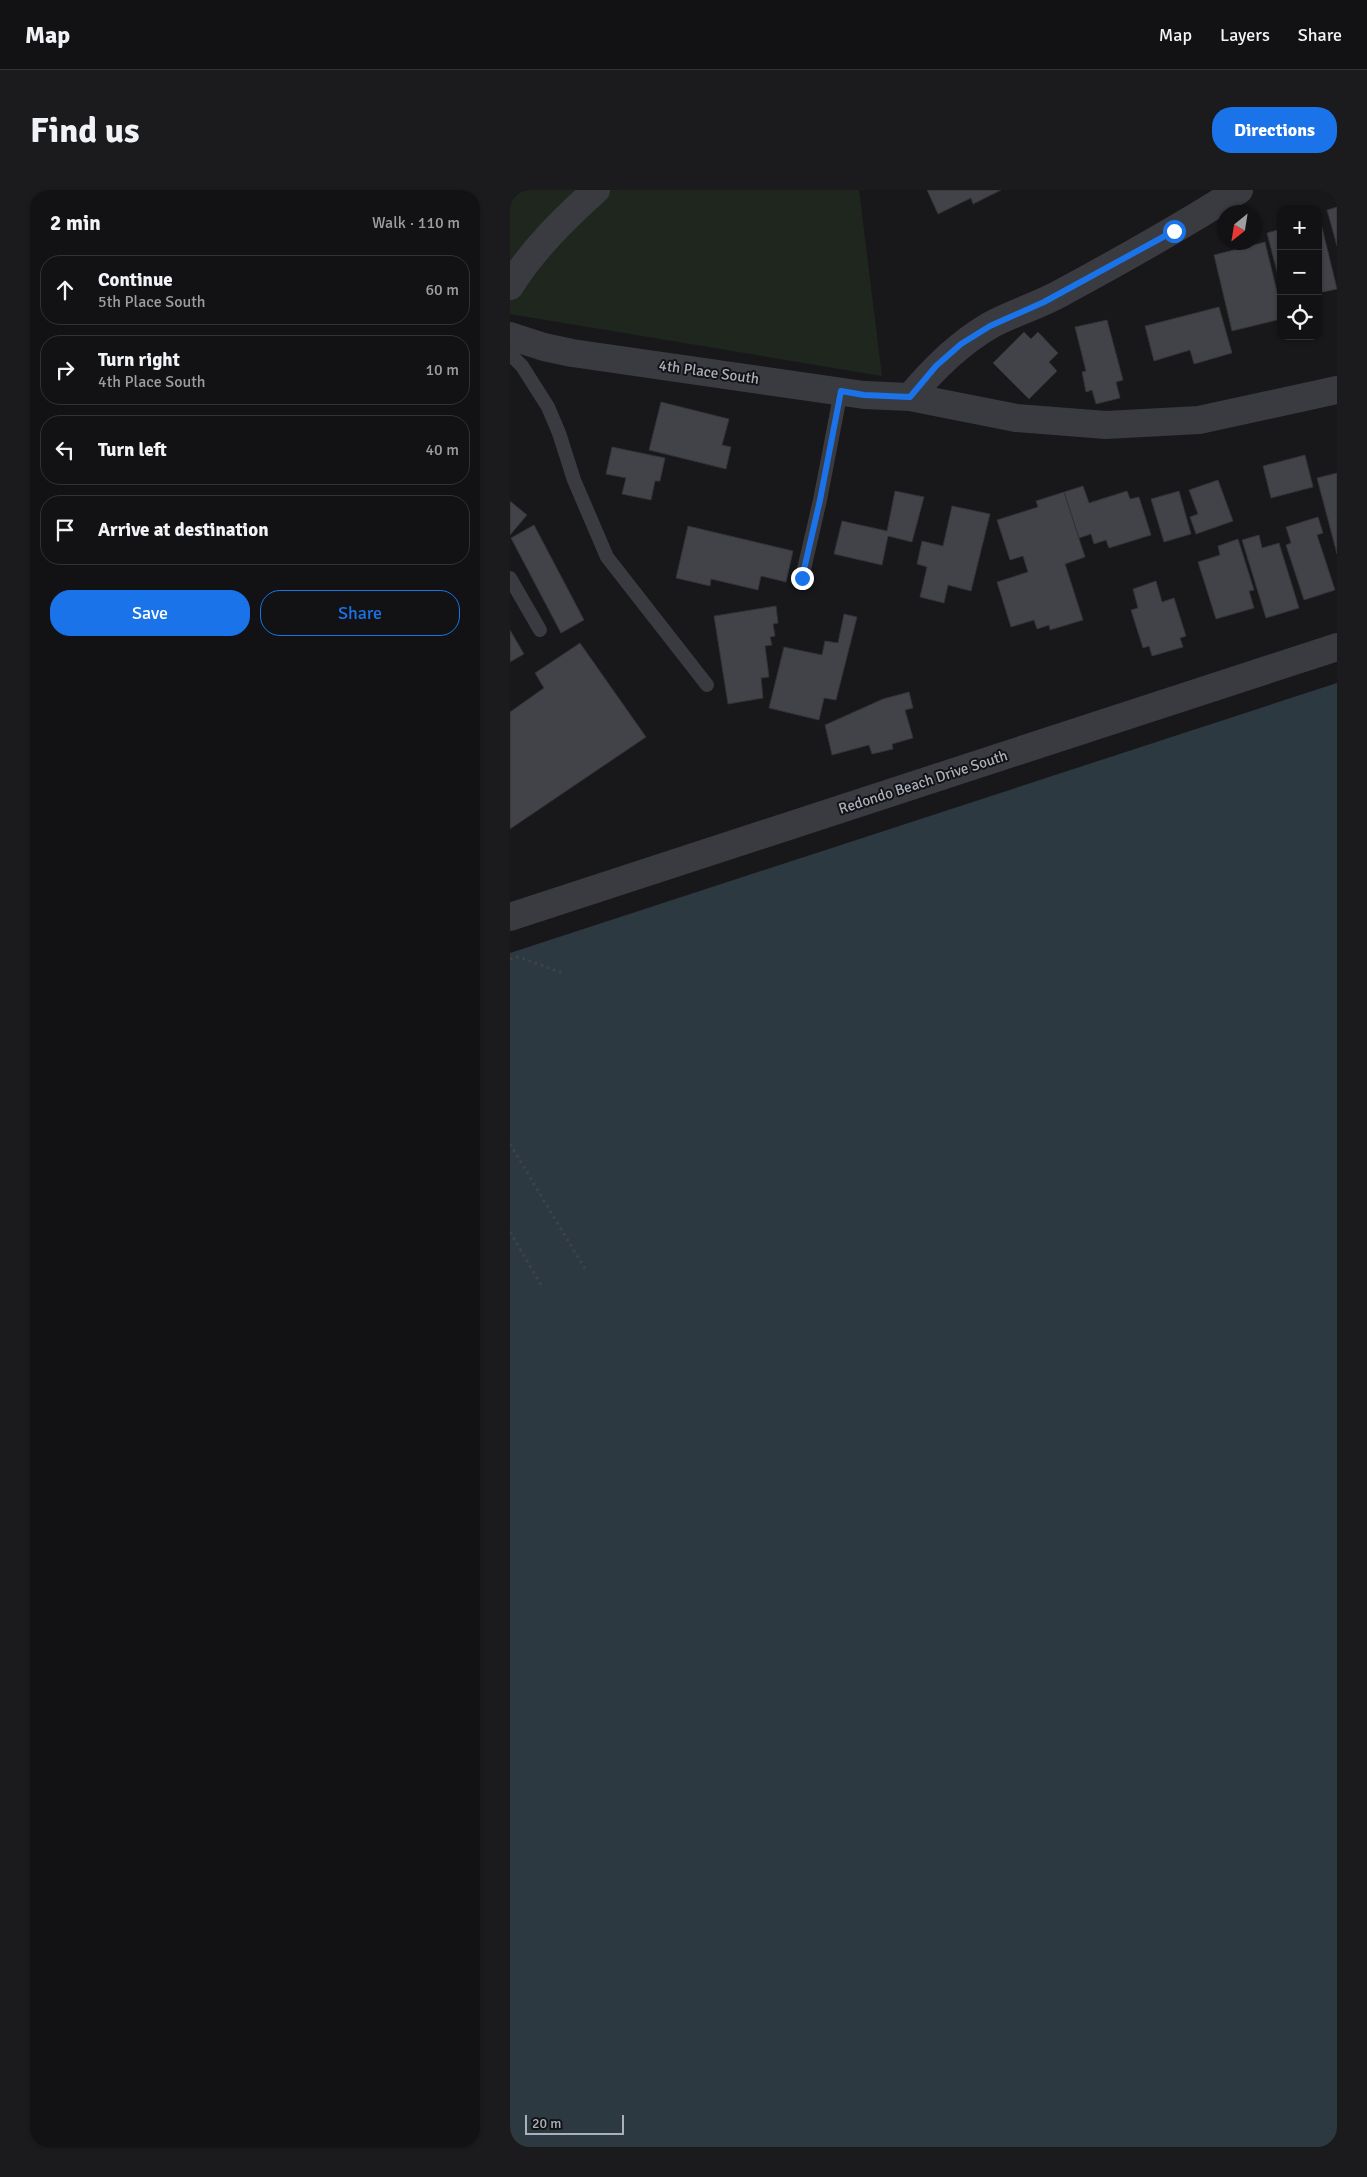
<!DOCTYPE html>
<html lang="en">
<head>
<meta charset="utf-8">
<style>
  :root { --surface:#121214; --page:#1b1b1d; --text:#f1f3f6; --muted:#9c9ea0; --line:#313234; --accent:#1a73e8 }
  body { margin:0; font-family:Signika,sans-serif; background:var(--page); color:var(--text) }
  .controls { position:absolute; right:15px; top:15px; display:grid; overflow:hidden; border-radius:10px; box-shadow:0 1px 4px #0004 }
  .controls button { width:45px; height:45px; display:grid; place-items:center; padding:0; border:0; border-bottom:1px solid var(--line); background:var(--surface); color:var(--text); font:25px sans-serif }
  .compass { position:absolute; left:707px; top:15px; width:45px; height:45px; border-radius:50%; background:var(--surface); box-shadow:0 1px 4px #0004; rotate:210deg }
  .scale { position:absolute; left:15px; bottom:12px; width:99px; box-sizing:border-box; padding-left:5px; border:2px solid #aab0bb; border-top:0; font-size:14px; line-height:18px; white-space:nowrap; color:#aab0bb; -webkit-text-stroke:4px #131316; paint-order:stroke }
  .stop { position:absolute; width:15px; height:15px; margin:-11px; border:4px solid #1a73e8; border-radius:50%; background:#fff }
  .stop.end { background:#1a73e8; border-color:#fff; box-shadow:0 1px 5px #0008 }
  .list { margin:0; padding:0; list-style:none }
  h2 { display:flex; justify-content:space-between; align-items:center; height:65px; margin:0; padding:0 20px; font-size:21px }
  h2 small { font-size:16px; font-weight:400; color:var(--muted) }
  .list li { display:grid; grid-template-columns:32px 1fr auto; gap:15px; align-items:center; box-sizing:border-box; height:70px; margin:0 10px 10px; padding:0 10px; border:1px solid var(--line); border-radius:20px }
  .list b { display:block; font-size:19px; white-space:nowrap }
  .list p { margin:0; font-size:16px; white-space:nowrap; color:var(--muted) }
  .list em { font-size:16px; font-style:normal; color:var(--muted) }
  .actions { display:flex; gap:10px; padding:15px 20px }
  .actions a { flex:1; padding:11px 0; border:1px solid var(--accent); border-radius:20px; text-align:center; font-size:18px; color:var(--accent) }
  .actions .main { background:var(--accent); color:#fff }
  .icon { flex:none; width:28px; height:28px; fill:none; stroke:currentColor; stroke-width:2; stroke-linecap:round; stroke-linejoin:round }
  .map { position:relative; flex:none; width:827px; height:1957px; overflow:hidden; border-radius:20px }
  header { display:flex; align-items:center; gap:30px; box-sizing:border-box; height:70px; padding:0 25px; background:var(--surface); border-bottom:1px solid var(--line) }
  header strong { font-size:24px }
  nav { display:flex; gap:28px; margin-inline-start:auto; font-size:18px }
  .intro { display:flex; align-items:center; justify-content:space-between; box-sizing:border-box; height:120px; padding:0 30px }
  h1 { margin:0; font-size:35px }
  .button { padding:12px 22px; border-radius:20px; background:var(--accent); color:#fff; font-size:18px; font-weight:700 }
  main { display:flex; gap:30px; padding:0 30px }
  aside { flex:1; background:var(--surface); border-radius:20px; box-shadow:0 1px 4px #0004 }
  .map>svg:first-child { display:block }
</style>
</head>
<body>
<header>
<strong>Map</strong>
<nav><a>Map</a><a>Layers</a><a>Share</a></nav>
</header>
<div class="intro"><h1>Find us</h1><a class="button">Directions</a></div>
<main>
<aside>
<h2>2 min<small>Walk · 110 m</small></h2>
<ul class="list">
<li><svg class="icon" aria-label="ahead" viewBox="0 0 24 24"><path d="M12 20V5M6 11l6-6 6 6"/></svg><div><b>Continue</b><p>5th Place South</p></div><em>60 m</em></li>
<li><svg class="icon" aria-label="right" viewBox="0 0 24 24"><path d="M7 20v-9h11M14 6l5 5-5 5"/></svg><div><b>Turn right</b><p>4th Place South</p></div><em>10 m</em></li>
<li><svg class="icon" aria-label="left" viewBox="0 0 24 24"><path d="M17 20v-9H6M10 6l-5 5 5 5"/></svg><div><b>Turn left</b></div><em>40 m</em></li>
<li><svg class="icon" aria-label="arrive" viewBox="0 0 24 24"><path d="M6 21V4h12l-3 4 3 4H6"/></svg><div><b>Arrive at destination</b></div></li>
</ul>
<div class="actions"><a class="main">Save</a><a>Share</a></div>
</aside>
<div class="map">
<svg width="827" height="1957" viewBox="0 0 827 1957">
  <rect width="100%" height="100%" fill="#18181b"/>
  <!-- green -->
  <polygon fill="#1e261e" points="0,0 349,0 372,186 0,124"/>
  <!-- water -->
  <polygon fill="#2d3940" points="827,493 827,1957 0,1957 0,763"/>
  <!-- building -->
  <g fill="#424348" stroke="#323237">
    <polygon points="417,0 491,0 463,14 461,8 428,24"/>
    <polygon points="827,17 827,56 817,20"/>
    <polygon points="810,29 827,99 808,103 808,30"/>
    <polygon points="771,39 771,97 757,43"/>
    <polygon points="755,52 771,118 771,129 722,141 704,65"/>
    <polygon points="709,117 722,163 684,174 680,160 644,171 635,136"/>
    <polygon points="597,130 613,190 606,192 610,208 586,214 582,200 576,202 572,182 576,181 565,137"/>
    <polygon points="514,142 521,149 528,142 548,163 539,172 547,181 519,209 483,173"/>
    <polygon points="151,212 219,229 212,255 221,257 216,279 139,260"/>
    <polygon points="102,257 155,268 150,291 145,291 141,310 112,304 116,288 96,284"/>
    <polygon points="795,265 803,297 761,308 753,276"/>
    <polygon points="827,283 827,364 807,288"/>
    <polygon points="708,290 723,331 686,344 680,327 688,324 679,300"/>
    <polygon points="573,296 579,313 617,301 620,309 629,307 641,345 599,358 596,350 584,354 581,344 569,348 554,302"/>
    <polygon points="385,301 414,307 402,352 378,346 372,375 324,364 332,331 377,341"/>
    <polygon points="669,301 681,344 654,352 641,309"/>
    <polygon points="554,302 575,367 555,374 573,430 540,440 539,435 527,439 524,430 501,437 487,392 518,382 513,366 500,370 487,330 528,317 526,311"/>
    <polygon points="0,311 17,325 0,345"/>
    <polygon points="442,316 480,324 461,401 438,395 434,413 410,407 417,377 407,374 412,351 433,356"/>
    <polygon points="808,327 813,343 807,345 825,400 794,410 776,355 781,353 776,337"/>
    <polygon points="24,335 74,430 51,443 1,348"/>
    <polygon points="178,336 283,361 276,392 251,386 248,400 201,389 200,396 166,388"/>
    <polygon points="749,345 752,358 769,353 789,418 756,428 732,350"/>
    <polygon points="728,349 744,400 739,401 744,418 706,429 688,372 710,365 708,356"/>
    <polygon points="646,391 652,412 664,408 676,446 670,448 673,457 642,466 639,456 633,458 621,420 628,418 623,399"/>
    <polygon points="266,416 268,433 263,434 265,446 260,447 262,455 255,456 259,487 251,488 253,508 218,514 204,426"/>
    <polygon points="334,424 347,427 326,510 314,508 309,530 259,518 274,457 312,465 315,451 328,453"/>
    <polygon points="0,440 14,464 0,472"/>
    <polygon points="70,453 136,547 0,639 0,522 34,498 25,483"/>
    <polygon points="399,502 403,518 395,520 403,548 382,554 383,559 362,564 359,555 322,565 315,535 373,509"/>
  </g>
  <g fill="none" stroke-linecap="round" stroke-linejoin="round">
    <!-- path -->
    <g stroke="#3f4247" stroke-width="3" stroke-dasharray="2.5 4" stroke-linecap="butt">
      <polyline points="0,769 9,767 55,784"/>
      <polyline points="0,954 75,1079"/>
      <polyline points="0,1042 33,1098"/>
    </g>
    <!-- service -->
    <g stroke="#393b40" stroke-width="14">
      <polyline points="0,164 12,176 38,217 49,243 64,290 97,367 197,495"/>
      <polyline points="0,388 30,440"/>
      <polyline points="292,388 310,310 331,201"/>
    </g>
    <!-- minor -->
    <g stroke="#393b40" stroke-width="28">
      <path d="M0 96C23 59 54 29 86 0"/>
      <polyline points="0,146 34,157 62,163 354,205 400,207 506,228 596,235 689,230 827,200"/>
      <path d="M400 207C423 179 447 155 479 136 502 123 528 116 551 103 612 70 671 37 729 0"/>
    </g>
    <!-- tertiary -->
    <polyline stroke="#393b40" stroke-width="28" points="0,727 827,457"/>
  </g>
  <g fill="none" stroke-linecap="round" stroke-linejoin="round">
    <!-- route -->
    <polyline stroke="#1a73e8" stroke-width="6" points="292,388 310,310 331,201 354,205 400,207 426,176 451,154 480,136 534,112 664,41"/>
  </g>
  <g text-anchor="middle" stroke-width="4" stroke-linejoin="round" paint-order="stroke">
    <!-- street labels -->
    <g font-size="15" fill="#aab0bb" stroke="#131316">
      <text transform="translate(199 182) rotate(8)" y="5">4th Place South</text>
      <text transform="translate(413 592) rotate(-18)" y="5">Redondo Beach Drive South</text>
    </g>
  </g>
</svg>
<div class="controls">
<button>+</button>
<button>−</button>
<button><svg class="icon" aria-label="locate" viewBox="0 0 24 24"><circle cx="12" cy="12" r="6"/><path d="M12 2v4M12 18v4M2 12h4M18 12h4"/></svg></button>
</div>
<svg class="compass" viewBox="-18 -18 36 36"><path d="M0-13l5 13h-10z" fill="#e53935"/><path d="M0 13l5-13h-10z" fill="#9c9ea0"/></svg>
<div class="scale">20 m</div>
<div class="stop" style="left:664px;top:41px"></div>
<div class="stop end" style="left:292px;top:388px"></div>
</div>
</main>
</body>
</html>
